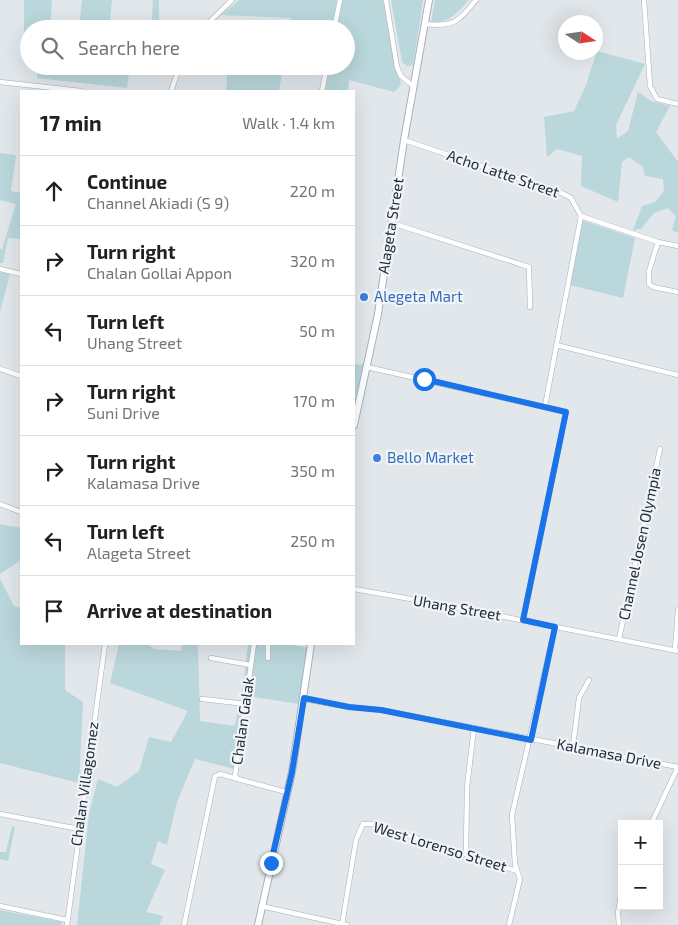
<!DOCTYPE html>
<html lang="en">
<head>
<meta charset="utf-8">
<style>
  :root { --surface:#fff; --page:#f2f2f2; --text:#202124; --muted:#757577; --line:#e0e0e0 }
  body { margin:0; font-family:"Exo 2",sans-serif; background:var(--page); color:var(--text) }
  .controls { position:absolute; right:15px; bottom:15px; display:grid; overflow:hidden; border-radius:0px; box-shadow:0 5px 20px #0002 }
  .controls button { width:45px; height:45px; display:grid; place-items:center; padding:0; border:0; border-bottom:1px solid var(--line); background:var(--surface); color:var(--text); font:25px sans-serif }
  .compass { position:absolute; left:558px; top:15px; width:45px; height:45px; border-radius:50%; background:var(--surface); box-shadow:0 5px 20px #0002; rotate:102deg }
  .stop { position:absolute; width:15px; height:15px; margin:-11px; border:4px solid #1a73e8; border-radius:50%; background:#fff }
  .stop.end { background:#1a73e8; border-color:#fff; box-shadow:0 1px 5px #0008 }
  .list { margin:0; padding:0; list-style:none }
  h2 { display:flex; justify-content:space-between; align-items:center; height:65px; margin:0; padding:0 20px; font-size:21px }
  h2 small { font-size:16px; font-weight:400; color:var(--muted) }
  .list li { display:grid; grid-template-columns:32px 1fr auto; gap:15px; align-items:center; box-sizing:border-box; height:70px; padding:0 20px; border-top:1px solid var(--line) }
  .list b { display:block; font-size:19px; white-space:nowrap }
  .list p { margin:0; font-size:16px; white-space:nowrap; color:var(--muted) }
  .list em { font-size:16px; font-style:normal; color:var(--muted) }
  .icon { flex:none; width:28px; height:28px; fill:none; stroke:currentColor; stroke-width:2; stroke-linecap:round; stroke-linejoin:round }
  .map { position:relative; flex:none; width:678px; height:925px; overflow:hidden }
  .search { position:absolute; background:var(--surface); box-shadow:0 5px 20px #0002; left:20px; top:20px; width:335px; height:55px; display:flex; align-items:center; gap:12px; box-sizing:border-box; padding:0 18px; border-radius:28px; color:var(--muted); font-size:19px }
  .panel { position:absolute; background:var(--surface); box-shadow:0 5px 20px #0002; left:20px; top:90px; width:335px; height:555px; border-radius:0px }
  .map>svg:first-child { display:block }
</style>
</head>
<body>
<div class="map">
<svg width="678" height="925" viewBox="0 0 678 925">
  <rect width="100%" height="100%" fill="#e1e7eb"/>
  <!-- green -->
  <g fill="#bad7dc">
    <polygon points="24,0 52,0 50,29 29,29 29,41 24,41"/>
    <polygon points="82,0 112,0 109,29 79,29"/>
    <polygon points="153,0 159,0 159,29 151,29"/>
    <polygon points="239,0 337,0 332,29 290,29 291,18 221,15"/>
    <polygon points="341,0 383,0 401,85 394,92 349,80 348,91 325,91 329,66 346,66 346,29 336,29"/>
    <polygon points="391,0 423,0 413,65 407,66 402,62"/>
    <path d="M435 0H469C456 13 451 23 431 22Z"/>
    <polygon points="597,51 645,64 616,125 617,139 628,131 638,92 651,101 670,106 656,132 678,162 678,233 672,230 676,216 668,208 654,213 641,229 633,230 642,206 655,202 664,191 663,179 645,176 643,167 629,157 622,162 618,202 581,186 582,156 557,149 547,157 544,117 574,111 586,85"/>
    <polygon points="38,66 130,66 127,88 37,78"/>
    <polygon points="228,66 283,66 279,91 226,91"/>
    <polygon points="0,153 16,155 11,191 21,193 21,239 8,238 3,263 0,263 0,249 2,249 16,204 0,200"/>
    <polygon points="582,220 635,238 623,298 570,285"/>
    <polygon points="0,272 10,274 0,312"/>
    <polygon points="354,364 367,365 354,425"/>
    <polygon points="0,524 21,528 21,560 0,574"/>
    <polygon points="0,579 14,606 21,608 21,644 65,644 65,690 83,702 79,783 0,763"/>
    <polygon points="119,644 147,644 155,649 181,651 182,644 198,644 200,721 235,726 238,708 244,709 234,769 195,759 177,802 167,845 158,841 151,864 165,870 146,912 163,916 159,925 77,925 89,814 98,779 117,787 139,771 149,737 171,742 188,711 110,683"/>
    <polygon points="248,644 288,644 308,648 299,704 242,695"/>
    <polygon points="12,826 15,827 8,861 0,859 0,852 6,852"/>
    <polygon points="0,910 62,922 61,925 0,925"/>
  </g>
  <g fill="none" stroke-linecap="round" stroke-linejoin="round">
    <defs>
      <g id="minor">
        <polyline points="386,0 397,67 401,76 413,86"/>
        <polyline points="644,0 650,86 657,99 678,104"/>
        <path d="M425 24C454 27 458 22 476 0"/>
        <polyline points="202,29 232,0"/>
        <polyline points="334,29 340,0"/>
        <polyline points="0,82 81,91"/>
        <polyline points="171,91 180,66"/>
        <polyline points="322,91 327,66"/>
        <polyline points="404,140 562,193 571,198 581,216 658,242 678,246"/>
        <polyline points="392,223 529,267 530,307"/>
        <polyline points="658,242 649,271 649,284 653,287 678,292"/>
        <polyline points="0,269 21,274"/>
        <polyline points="556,345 678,375"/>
        <polyline points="367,367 566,412 523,620"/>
        <polyline points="0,369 21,376"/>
        <polyline points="545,406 581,216"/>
        <polyline points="0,504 21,512"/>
        <polyline points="354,589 445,605 678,651"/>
        <polyline points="619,639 660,449"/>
        <polyline points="254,644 235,776 238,779 286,792"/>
        <polyline points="675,650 678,610"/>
        <polyline points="211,658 251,665"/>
        <polyline points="268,658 268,644"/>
        <polyline points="202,699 246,704"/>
        <polyline points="303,699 349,707 381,710 678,767"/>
        <polyline points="573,746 579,698 589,680"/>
        <polyline points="0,814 79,829"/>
        <polyline points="651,824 678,767"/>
        <polyline points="466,853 467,787 474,728"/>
        <polyline points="0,906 67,920"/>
        <polyline points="261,906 347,925"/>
        <polyline points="67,925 105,644"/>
        <polyline points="184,925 215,776 220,774 238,779"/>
        <polyline points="342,925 356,840 363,824 372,824 517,871"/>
        <polyline points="509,925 520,879 515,864 512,815 555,627"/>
        <polyline points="619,925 618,913 622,888"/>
      </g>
      <g id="secondary">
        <polyline points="354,425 378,314 404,140 429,0"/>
        <polyline points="258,925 292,772 311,644"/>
      </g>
    </defs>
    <!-- minor casing -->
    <use href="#minor" stroke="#a8afb6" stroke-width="5.5"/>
    <!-- secondary casing -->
    <use href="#secondary" stroke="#a6b0bd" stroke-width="8"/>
    <!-- minor -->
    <use href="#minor" stroke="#fff" stroke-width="4.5"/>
    <!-- secondary -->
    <use href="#secondary" stroke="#fff" stroke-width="6"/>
  </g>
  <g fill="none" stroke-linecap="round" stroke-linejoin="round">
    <!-- route -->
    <polyline stroke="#1a73e8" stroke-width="6" points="271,863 292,772 304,698 349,707 381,710 531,740 555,627 523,620 566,412 424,379"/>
  </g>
  <!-- markers -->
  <g fill="#3f7fe0" stroke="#f1f5f8" stroke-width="2">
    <circle cx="364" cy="297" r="5"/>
    <circle cx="377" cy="458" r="5"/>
  </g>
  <g text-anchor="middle" stroke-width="4.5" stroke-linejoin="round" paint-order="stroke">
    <!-- street labels -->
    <g font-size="15" fill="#222c3b" stroke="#f1f5f8">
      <text transform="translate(503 174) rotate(19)" y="5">Acho Latte Street</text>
      <text transform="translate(391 226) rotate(-81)" y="5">Alageta Street</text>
      <text transform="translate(640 544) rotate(-78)" y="5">Channel Josen Olympia</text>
      <text transform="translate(457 608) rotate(10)" y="5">Uhang Street</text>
      <text transform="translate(243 721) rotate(-82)" y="5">Chalan Galak</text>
      <text transform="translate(609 754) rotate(11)" y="5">Kalamasa Drive</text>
      <text transform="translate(85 784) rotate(-82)" y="5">Chalan Villagomez</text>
      <text transform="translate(440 847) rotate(17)" y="5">West Lorenso Street</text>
    </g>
    <!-- shop labels -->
    <g font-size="15" fill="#366cbe" stroke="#f1f5f8" text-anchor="start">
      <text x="374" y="302">Alegeta Mart</text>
      <text x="387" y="463">Bello Market</text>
    </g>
  </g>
</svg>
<div class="controls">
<button>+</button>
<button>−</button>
</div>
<svg class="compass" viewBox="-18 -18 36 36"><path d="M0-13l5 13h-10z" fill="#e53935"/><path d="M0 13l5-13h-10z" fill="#757577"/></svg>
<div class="stop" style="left:424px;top:379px"></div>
<div class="stop end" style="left:271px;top:863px"></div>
<div class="search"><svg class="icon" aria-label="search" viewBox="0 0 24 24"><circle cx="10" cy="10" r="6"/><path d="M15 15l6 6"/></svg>Search here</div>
<section class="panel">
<h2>17 min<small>Walk · 1.4 km</small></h2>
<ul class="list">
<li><svg class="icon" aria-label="ahead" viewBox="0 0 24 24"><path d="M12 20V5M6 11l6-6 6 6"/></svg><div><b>Continue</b><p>Channel Akiadi (S 9)</p></div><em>220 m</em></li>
<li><svg class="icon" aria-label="right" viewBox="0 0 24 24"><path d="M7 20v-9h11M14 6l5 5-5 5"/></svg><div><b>Turn right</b><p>Chalan Gollai Appon</p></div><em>320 m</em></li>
<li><svg class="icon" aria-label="left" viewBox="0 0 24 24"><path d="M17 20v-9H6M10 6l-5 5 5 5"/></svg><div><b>Turn left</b><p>Uhang Street</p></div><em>50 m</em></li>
<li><svg class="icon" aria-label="right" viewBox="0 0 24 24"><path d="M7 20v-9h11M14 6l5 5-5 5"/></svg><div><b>Turn right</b><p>Suni Drive</p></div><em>170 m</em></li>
<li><svg class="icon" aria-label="right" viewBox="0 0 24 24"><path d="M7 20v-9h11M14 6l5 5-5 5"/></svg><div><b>Turn right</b><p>Kalamasa Drive</p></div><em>350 m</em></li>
<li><svg class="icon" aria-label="left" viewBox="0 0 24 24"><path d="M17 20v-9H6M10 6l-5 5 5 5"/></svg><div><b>Turn left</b><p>Alageta Street</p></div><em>250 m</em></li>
<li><svg class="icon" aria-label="arrive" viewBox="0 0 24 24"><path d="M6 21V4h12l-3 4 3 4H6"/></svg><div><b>Arrive at destination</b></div></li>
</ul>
</section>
</div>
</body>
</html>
